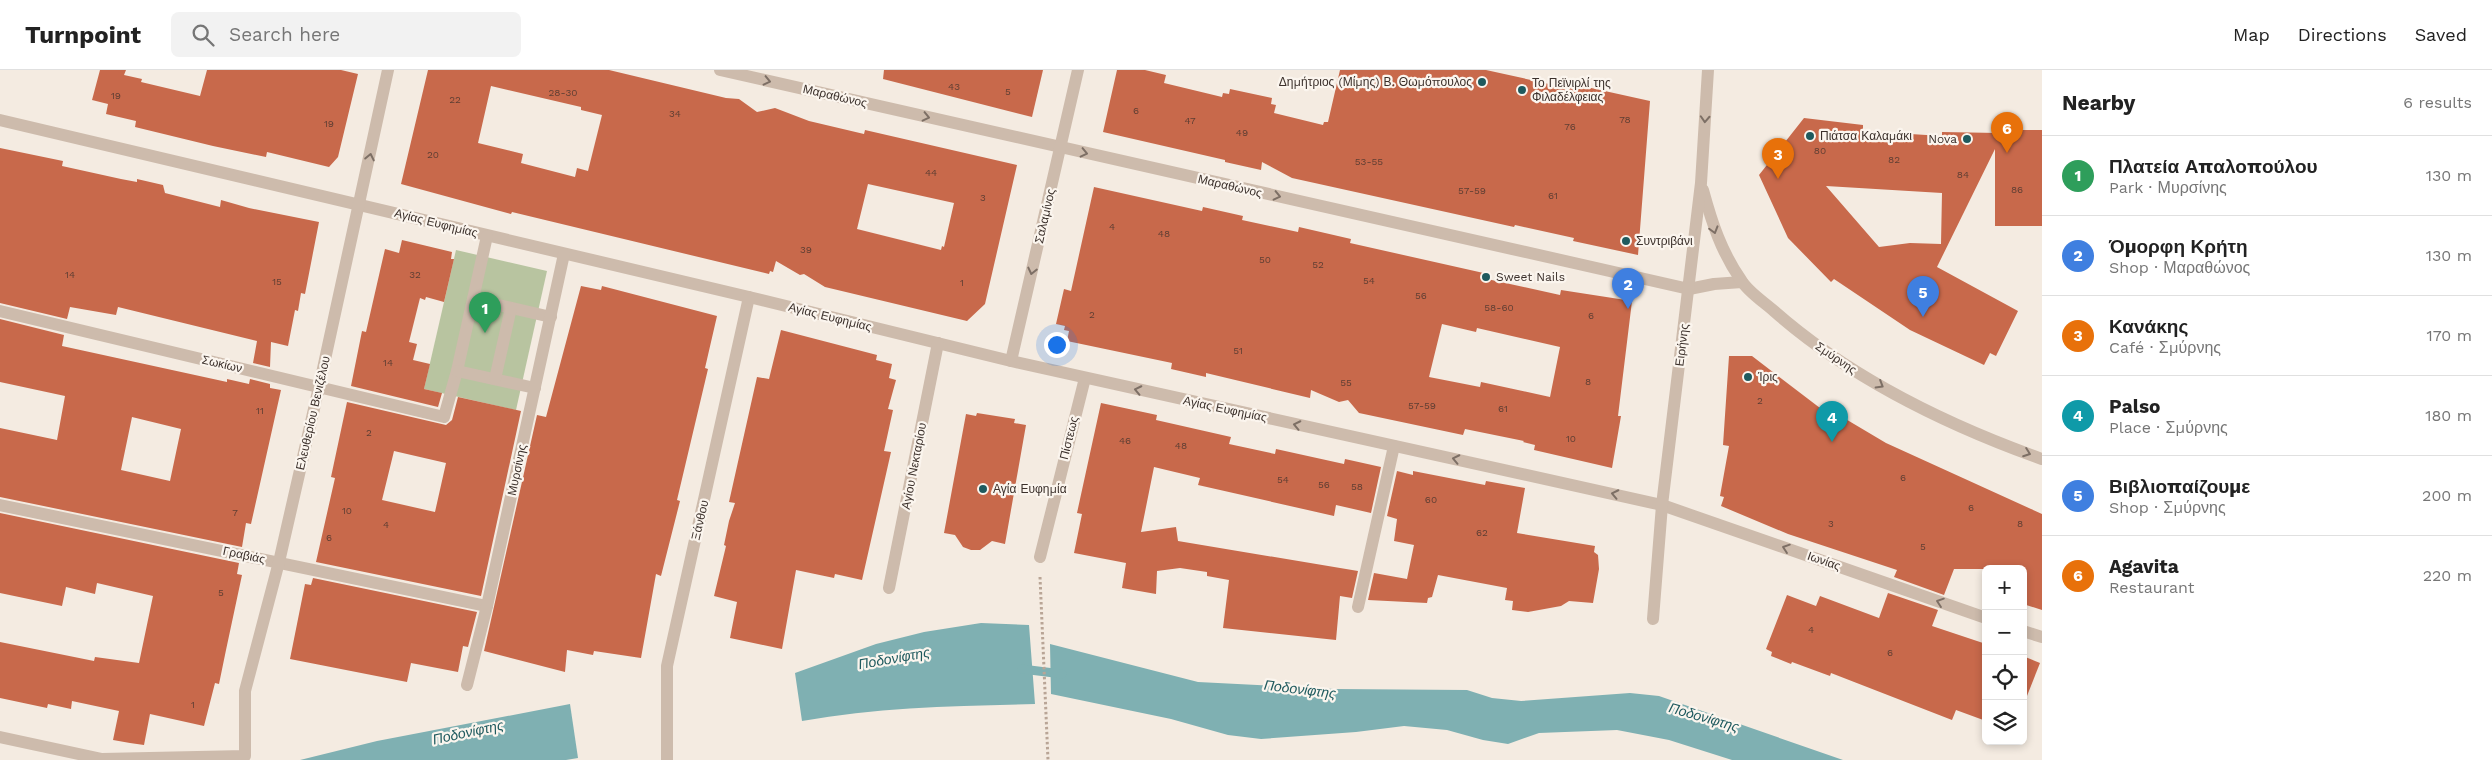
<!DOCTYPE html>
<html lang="en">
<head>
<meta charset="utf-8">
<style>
  :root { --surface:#fff; --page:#f2f2f2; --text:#222; --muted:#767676; --line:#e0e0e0; --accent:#1f5a5e }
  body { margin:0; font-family:"Work Sans",sans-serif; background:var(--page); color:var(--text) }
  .controls { position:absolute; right:15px; bottom:15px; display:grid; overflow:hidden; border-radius:8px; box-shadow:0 2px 8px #0003 }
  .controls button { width:45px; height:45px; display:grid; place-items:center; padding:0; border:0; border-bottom:1px solid var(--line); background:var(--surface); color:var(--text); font:25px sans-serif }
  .you { position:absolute; left:1056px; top:274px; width:18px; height:18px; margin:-12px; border:4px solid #fff; border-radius:50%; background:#1a73e8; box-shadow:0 0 0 8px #1a73e833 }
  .badge { display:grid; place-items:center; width:32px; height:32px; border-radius:50%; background:var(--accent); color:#fff; font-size:16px; font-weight:700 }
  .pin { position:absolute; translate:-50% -41px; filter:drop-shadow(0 1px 2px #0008) }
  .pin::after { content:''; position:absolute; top:26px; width:18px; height:15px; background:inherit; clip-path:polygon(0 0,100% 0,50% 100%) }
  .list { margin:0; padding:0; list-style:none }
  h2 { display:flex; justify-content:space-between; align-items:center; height:65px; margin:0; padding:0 20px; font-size:21px }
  h2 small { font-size:16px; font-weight:400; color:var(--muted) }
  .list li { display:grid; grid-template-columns:32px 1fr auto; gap:15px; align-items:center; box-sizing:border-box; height:80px; padding:0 20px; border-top:1px solid var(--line) }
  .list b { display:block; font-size:19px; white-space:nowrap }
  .list p { margin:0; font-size:16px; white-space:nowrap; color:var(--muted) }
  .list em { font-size:16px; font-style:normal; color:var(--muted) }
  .icon { flex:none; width:28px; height:28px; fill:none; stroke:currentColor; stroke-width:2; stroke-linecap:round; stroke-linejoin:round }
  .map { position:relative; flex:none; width:2042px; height:690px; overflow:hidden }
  header { display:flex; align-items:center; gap:30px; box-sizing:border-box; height:70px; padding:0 25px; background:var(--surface); border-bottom:1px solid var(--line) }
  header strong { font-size:24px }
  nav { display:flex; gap:28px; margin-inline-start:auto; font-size:18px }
  .search { width:350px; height:45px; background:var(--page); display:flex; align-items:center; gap:12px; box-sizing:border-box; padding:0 18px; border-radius:8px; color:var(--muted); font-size:19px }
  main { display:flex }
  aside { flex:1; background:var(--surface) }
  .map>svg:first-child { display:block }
</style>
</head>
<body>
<header>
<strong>Turnpoint</strong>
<div class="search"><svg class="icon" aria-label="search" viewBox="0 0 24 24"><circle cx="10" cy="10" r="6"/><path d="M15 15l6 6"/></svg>Search here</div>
<nav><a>Map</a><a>Directions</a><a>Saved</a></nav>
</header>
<main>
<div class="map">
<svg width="2042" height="690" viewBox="0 0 2042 690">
  <rect width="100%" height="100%" fill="#f4ebe1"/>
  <!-- green -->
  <polygon fill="#b8c4a0" points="456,180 547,201 516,340 424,319"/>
  <!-- water -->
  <g fill="#7fb0b2">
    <path d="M981 553 1029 555 1035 634C957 636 879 637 802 651L795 603 876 574 924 562Z"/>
    <polygon points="1050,574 1198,612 1335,619 1467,620 1492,628 1521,631 1630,623 1659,626 1843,690 1732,690 1669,670 1617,660 1539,663 1508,674 1483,670 1447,660 1404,656 1356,662 1261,669 1228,665 1171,649 1051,624"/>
    <polygon points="570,634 578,688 566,690 300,690 377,671"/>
  </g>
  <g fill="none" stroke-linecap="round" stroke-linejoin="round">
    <!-- stream -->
    <polyline stroke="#7fb0b2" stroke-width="9" points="1022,599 1062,604"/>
  </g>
  <!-- building -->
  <g fill="#c8694b" fill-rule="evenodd">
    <polygon points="100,0 126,0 124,5 142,9 141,12 200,26 207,0 341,0 358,4 338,87 329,97 267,82 266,87 213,76 135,57 136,51 106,44 108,34 92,30"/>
    <path d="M428 0H609L726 28 739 29 757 42 775 38 809 51 864 64 865 60 1017 95 985 234 967 251 825 217 804 204 800 205 776 191 773 202 770 201 769 204 512 142 511 144 401 114ZM491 16 581 37V40L602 45 588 101 577 98 575 107 521 93 523 84 478 73ZM868 114 954 133 944 177 942 176 941 180 857 159Z"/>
    <polygon points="884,0 1043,0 1032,47 883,9"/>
    <polygon points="1117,0 1145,0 1166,5 1164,13 1222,27 1223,23 1229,24 1230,19 1272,28 1271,34 1276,35 1274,43 1323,55 1324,52 1328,52 1340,0 1486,0 1563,17 1564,12 1650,31 1638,185 1573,171 1574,168 1515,155 1514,157 1292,108 1262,92 1261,100 1225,92 1225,90 1103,62"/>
    <path d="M1804 48 1863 55V61L1942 66V62L1998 63V60H2042V156H1995V79L1937 197 2018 241 1996 286 1990 283 1984 295 1910 260 1834 209 1831 212 1788 168 1759 105ZM1826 116 1942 123 1941 174 1910 173 1879 177Z"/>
    <polygon points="0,78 63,91 62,96 121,109 137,112 137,109 163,115 165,123 220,137 221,130 249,138 319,152 305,224 301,223 298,241 295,240 288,276 271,272 270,297 253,293 257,271 118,237 116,245 70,237 67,249 0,233"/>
    <path d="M1094 117 1202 141 1203 137 1243 146 1242 150 1298 162 1299 157 1351 169 1350 173 1488 204 1487 209 1560 225 1561 220 1632 231 1618 346H1621L1612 398 1534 380 1535 375 1523 372 1524 371 1465 359 1463 365 1359 343 1348 330 1339 332 1311 320 1310 328 1206 303V307L1171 299 1172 293 1067 271 1069 261 1064 260 1065 256 1056 254 1064 219 1071 221ZM1442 254 1476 262 1477 258 1560 277 1550 327 1481 312 1480 317 1429 307Z"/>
    <polygon points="402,170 452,182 451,189 454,189 444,232 426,227 425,230 420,228 409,272 417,274 413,290 430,294 424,319 442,323 438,337 351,316 362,261 366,262 385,179 399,183"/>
    <polygon points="581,216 601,220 602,216 717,246 705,298 708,299 677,430 680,431 661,506 656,504 641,588 594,581 593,585 567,580 565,602 484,581 537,345 546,347"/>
    <path d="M0 249 64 265 62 276 227 312V309L249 314 250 309 270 314V318L281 320 251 454 246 453 242 477 0 427V358L57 370 65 326 0 312ZM132 347 181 359 170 411 121 400Z"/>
    <polygon points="781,260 877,285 876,290 892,294 889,308 896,310 888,339 893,340 884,381 891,382 862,510 835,504 834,508 796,500 782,579 730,568 737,532 714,526 726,476 724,475 729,451 735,433 729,432 757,307 769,309"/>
    <polygon points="1729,286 1752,286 1820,338 1822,335 1886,373 2042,444 2042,540 2023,534 2023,499 1954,499 1944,525 1894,507 1897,500 1788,464 1721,436 1724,427 1720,426 1729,376 1723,375"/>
    <path d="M458 327 521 341 481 526 316 492 335 408 331 407 347 332 446 355 452 350ZM394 381 446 393 435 442 382 430Z"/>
    <polygon points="1101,333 1157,345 1156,350 1231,367 1229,374 1275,384 1276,379 1344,394 1345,389 1381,397 1371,443 1336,435 1334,446 1198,415 1200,408 1154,397 1141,462 1176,457 1178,471 1358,501 1352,528 1340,526 1336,570 1223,558 1229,510 1207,506 1207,502 1180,498 1157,501 1156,524 1122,518 1126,493 1074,483 1082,444 1077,443"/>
    <polygon points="977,343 1015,349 1014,353 1026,355 1005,474 992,471 980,480 971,480 963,477 955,465 944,463 966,344 976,346"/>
    <polygon points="1397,401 1413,405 1413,401 1485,415 1486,411 1525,418 1517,463 1595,476 1594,482 1598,485 1599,499 1593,533 1569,531 1561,536 1528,542 1512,540 1513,531 1505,530 1507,518 1438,505 1432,527 1428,528 1427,533 1368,530 1374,503 1407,509 1414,475 1394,471 1397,449 1387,446"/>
    <polygon points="0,443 239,493 237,504 242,505 226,580 219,614 215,613 204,656 150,644 144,675 130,673 113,670 119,641 72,631 71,639 48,634 47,638 0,628 0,572 94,591 95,587 139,593 153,526 97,513 95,524 66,517 62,536 0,523"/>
    <polygon points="313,508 477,542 468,577 463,576 458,602 411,593 407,612 290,589 305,514 311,515"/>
    <polygon points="1888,523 1938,540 1932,556 1986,574 1986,651 1956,640 1952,650 1831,603 1830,606 1792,592 1791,594 1771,586 1772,582 1766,579 1787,525 1816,536 1820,526 1879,548"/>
    <polygon points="2023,586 2040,593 2023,636"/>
  </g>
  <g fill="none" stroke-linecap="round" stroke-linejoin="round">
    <!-- path -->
    <polyline stroke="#b9a596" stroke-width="3" stroke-dasharray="2.5 2.5" stroke-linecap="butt" points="1040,507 1048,690"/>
    <!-- minor -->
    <g stroke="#cdbbac" stroke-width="12">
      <polyline points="720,0 1689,219 1714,214 1742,212"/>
      <polyline points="0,50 749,227 1011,291 1662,435 1986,548"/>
      <path d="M1703 120C1712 153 1721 181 1741 210 1748 222 1764 232 1774 241 1850 308 1947 355 2042 389"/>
      <polyline points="473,229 551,247"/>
      <polyline points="0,241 444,347 457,301 487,166"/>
      <polyline points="1011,291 1078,0"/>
      <polyline points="457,301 535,318"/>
      <polyline points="495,309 511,238"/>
      <polyline points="0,435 487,536"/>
      <polyline points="1040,487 1085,308"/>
      <polyline points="889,518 938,273"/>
      <polyline points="1358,537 1394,376"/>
      <polyline points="1653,549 1662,435 1701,113 1708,0"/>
      <polyline points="2023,561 2042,567"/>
      <polyline points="467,615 487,536 564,184"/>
      <polyline points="0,667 102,689 245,686 245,621 279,492 319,317 388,0"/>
      <polyline points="667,690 667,596 749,227"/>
    </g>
  </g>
  <!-- one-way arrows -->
  <defs><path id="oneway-chevron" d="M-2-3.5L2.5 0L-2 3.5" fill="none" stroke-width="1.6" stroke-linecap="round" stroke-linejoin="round" transform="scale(1.25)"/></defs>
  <g stroke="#7d6f65">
    <use href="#oneway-chevron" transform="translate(767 11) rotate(13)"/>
    <use href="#oneway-chevron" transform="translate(926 47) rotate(13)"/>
    <use href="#oneway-chevron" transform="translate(1705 49) rotate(93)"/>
    <use href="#oneway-chevron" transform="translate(1084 83) rotate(13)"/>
    <use href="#oneway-chevron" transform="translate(370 87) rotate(-78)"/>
    <use href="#oneway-chevron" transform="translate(1277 126) rotate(13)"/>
    <use href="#oneway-chevron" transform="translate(1714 160) rotate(74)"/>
    <use href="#oneway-chevron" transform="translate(1032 201) rotate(103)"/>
    <use href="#oneway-chevron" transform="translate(1880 315) rotate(31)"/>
    <use href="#oneway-chevron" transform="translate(1138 320) rotate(-168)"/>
    <use href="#oneway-chevron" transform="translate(1297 355) rotate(-168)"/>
    <use href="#oneway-chevron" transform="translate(2027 383) rotate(20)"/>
    <use href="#oneway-chevron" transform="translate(1456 389) rotate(-168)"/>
    <use href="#oneway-chevron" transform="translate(1615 424) rotate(-168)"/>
    <use href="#oneway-chevron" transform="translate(1786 478) rotate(-161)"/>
    <use href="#oneway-chevron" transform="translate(1940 532) rotate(-161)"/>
  </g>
  <!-- markers -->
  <g fill="#1f5a5e" stroke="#fbf5ee" stroke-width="2">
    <circle cx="1482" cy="12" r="5"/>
    <circle cx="1522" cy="20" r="5"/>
    <circle cx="1810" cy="66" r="5"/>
    <circle cx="1967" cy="69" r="5"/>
    <circle cx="1626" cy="171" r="5"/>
    <circle cx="1486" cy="207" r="5"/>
    <circle cx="1748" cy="307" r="5"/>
    <circle cx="983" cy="419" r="5"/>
  </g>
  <g text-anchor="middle" stroke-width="4.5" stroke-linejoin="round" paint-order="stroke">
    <!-- number labels -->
    <g font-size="10" fill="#5e3e33">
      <text x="954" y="20">43</text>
      <text x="1008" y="25">5</text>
      <text x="563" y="26">28-30</text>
      <text x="116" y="29">19</text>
      <text x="455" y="33">22</text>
      <text x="1136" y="44">6</text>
      <text x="675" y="47">34</text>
      <text x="1625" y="53">78</text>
      <text x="1190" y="54">47</text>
      <text x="329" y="57">19</text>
      <text x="1570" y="60">76</text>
      <text x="1242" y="66">49</text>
      <text x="1820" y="84">80</text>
      <text x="433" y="88">20</text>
      <text x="1894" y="93">82</text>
      <text x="1369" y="95">53-55</text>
      <text x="931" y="106">44</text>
      <text x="1963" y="108">84</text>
      <text x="2017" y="123">86</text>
      <text x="1472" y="124">57-59</text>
      <text x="1553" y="129">61</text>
      <text x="983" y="131">3</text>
      <text x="1112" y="160">4</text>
      <text x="1164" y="167">48</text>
      <text x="806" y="183">39</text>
      <text x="1265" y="193">50</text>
      <text x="1318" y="198">52</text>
      <text x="70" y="208">14</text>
      <text x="415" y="208">32</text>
      <text x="1369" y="214">54</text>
      <text x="277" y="215">15</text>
      <text x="962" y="216">1</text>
      <text x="1421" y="229">56</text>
      <text x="1499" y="241">58-60</text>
      <text x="1092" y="248">2</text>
      <text x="1591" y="249">6</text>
      <text x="1238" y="284">51</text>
      <text x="388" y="296">14</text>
      <text x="1588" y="315">8</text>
      <text x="1346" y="316">55</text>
      <text x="1760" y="334">2</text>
      <text x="1422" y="339">57-59</text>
      <text x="1503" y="342">61</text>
      <text x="260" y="344">11</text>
      <text x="369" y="366">2</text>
      <text x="1571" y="372">10</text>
      <text x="1125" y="374">46</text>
      <text x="1181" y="379">48</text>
      <text x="1903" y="411">6</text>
      <text x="1283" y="413">54</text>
      <text x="1324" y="418">56</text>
      <text x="1357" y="420">58</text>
      <text x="1431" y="433">60</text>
      <text x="1971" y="441">6</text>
      <text x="347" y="444">10</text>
      <text x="235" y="446">7</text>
      <text x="1831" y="457">3</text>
      <text x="2020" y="457">8</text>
      <text x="386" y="458">4</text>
      <text x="1482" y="466">62</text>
      <text x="329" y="471">6</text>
      <text x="1923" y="480">5</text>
      <text x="221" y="526">5</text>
      <text x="1811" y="563">4</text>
      <text x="1890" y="586">6</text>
      <text x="193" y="638">1</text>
    </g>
    <!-- poi labels -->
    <g font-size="12" fill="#3b302b" stroke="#fbf5ee" text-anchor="start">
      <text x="1472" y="16" text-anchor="end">Δημήτριος (Μίμης) Β. Θωμόπουλος</text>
      <text x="1532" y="17">Το Πεϊνιρλί της<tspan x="1532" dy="14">Φιλαδέλφειας</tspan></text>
      <text x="1820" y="70">Πιάτσα Καλαμάκι</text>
      <text x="1957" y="73" text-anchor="end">Nova</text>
      <text x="1636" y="175">Συντριβάνι</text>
      <text x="1496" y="211">Sweet Nails</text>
      <text x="1758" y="311">Ίρις</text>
      <text x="993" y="423">Αγία Ευφημία</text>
    </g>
    <!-- street labels -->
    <g font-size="12" fill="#3b302b" stroke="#fbf5ee">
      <text transform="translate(835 26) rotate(13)" y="4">Μαραθώνος</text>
      <text transform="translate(1230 116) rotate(13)" y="4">Μαραθώνος</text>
      <text transform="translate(1045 146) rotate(-77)" y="4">Σαλαμίνος</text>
      <text transform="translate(436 153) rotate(14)" y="4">Αγίας Ευφημίας</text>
      <text transform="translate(830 247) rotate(14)" y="4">Αγίας Ευφημίας</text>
      <text transform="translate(1682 275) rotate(-83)" y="4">Ειρήνης</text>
      <text transform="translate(1836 288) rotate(34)" y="4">Σμύρνης</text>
      <text transform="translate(222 294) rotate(13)" y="4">Σωκίων</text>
      <text transform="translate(1225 339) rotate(12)" y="4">Αγίας Ευφημίας</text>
      <text transform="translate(313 343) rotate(-77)" y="4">Ελευθερίου Βενιζέλου</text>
      <text transform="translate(1069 368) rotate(-76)" y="4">Πίστεως</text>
      <text transform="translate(914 396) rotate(-79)" y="4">Αγίου Νεκταρίου</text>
      <text transform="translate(517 400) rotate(-78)" y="4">Μυρσίνης</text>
      <text transform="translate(700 450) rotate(-77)" y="4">Ξάνθου</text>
      <text transform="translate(244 485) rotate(12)" y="4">Γραβιάς</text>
      <text transform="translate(1824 491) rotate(19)" y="4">Ιωνίας</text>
    </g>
    <!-- water labels -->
    <g font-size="14" font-style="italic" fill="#1f5a5e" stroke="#fbf5ee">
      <text transform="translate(894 588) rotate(-10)" y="5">Ποδονίφτης</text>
      <text transform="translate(1300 619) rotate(7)" y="5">Ποδονίφτης</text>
      <text transform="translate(1704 647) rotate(16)" y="5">Ποδονίφτης</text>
      <text transform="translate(468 662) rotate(-12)" y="5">Ποδονίφτης</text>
    </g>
  </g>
</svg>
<div class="controls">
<button>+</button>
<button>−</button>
<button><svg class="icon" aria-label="locate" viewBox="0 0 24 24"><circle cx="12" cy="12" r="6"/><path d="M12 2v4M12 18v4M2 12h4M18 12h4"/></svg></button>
<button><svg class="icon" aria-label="layers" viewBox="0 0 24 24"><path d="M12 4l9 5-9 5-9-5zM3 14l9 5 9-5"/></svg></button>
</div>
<div class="you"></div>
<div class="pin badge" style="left:485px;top:263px;background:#2e9e5b">1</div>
<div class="pin badge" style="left:1628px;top:239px;background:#3f7fe0">2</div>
<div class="pin badge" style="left:1778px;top:109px;background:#e8710a">3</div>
<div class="pin badge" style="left:1832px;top:372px;background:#0f9aa8">4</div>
<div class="pin badge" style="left:1923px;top:247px;background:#3f7fe0">5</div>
<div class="pin badge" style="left:2007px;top:83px;background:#e8710a">6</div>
</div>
<aside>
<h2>Nearby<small>6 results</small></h2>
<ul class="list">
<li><span class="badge" style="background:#2e9e5b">1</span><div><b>Πλατεία Απαλοπούλου</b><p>Park · Μυρσίνης</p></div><em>130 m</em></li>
<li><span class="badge" style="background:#3f7fe0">2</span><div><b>Όμορφη Κρήτη</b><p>Shop · Μαραθώνος</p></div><em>130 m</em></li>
<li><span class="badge" style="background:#e8710a">3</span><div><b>Κανάκης</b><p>Café · Σμύρνης</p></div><em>170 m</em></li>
<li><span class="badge" style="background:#0f9aa8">4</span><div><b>Palso</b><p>Place · Σμύρνης</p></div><em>180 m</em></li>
<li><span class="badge" style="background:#3f7fe0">5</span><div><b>Βιβλιοπαίζουμε</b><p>Shop · Σμύρνης</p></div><em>200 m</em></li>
<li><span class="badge" style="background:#e8710a">6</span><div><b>Agavita</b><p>Restaurant</p></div><em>220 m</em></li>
</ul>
</aside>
</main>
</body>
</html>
